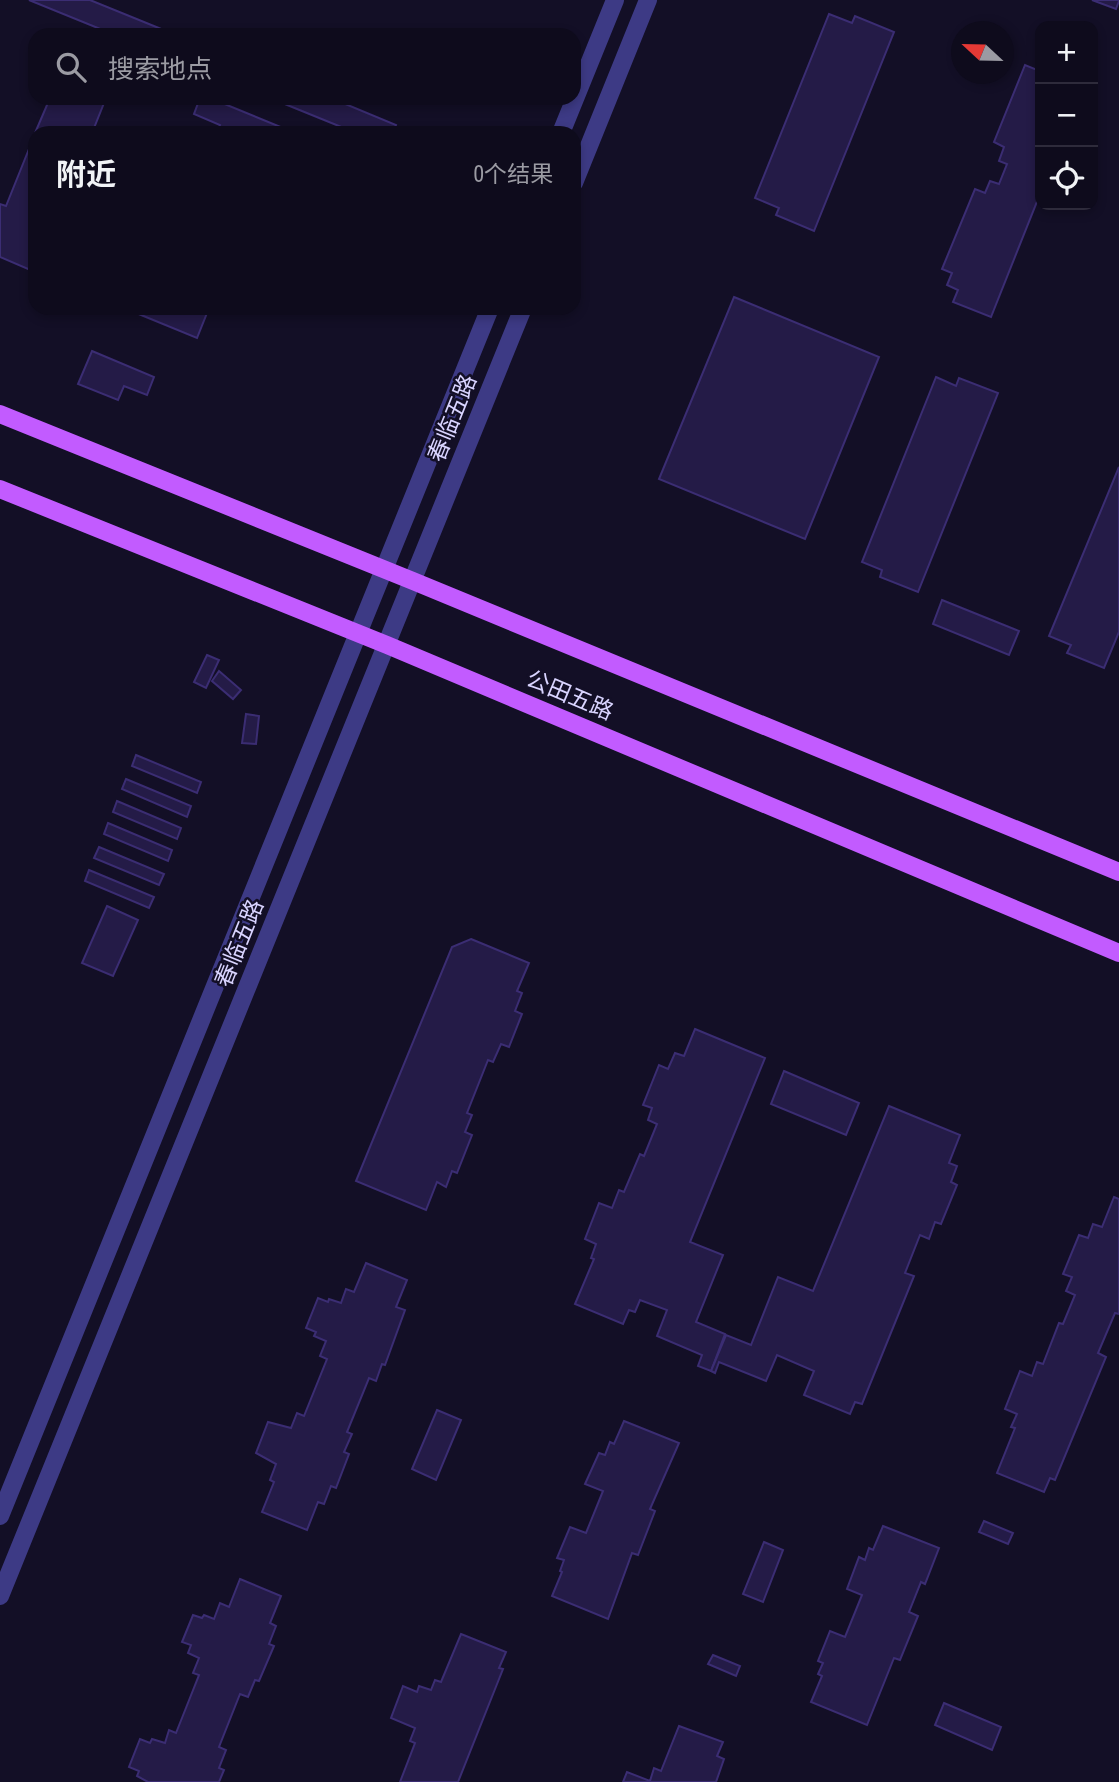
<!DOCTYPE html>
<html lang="zh">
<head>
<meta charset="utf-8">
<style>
  :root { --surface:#0e0b1c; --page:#1c1929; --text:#f1f3f6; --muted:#9b9ba3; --line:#2e2b3b }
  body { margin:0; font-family:"Archivo Narrow","Noto Sans SC",sans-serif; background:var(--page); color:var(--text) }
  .controls { position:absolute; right:21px; top:21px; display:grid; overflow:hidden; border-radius:14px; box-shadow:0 4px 10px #0003 }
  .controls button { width:63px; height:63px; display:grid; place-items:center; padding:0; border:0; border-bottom:2px solid var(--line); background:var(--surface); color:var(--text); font:35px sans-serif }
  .compass { position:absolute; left:951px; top:21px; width:63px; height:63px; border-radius:50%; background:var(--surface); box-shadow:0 4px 10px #0003; rotate:292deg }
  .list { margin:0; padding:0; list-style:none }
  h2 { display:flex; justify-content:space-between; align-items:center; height:91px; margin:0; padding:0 28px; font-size:30px }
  h2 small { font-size:23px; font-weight:400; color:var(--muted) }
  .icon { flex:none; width:38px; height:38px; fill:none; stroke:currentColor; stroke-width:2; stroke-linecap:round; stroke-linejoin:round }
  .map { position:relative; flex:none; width:1119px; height:1782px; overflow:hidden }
  .search { position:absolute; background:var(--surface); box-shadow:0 4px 10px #0003; left:28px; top:28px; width:553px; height:77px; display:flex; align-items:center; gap:18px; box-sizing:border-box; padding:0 24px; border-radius:21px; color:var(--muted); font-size:26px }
  .panel { position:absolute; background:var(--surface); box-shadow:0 4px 10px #0003; left:28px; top:126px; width:553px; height:189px; border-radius:21px }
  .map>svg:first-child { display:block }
</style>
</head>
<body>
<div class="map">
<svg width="1119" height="1782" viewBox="0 0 1119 1782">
  <rect width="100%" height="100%" fill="#130f26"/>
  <!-- building -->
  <g fill="#241b47" stroke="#3b2d73" stroke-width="2">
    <polygon points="29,0 90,0 176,35 115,35"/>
    <polygon points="1092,0 1119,0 1119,1 1116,9"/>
    <polygon points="829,14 852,23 855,16 894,32 814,231 776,215 779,208 755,198"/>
    <polygon points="1040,62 1040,194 991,317 953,302 958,290 947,285 952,273 942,269 975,189 985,193 990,181 999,184 1007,164 999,161 1004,147 994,142 1025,65 1037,70"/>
    <polygon points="50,98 106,98 92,133 35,133"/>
    <polygon points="200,98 210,98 283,128 280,133 217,133 220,125 194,114"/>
    <polygon points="270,98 331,98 396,125 393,133 356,133"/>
    <polygon points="35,134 35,272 0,257 0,204 6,206"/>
    <polygon points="734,297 879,357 805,539 659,479"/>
    <polygon points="124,308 209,308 197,338"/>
    <polygon points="92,351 154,377 147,395 124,386 118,400 78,384"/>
    <polygon points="936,377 956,386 959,378 998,393 918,592 880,577 882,570 862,562"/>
    <polygon points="1119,467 1119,632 1104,668 1067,653 1071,645 1049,636"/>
    <polygon points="942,600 1019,631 1009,655 933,624"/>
    <polygon points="207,655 219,660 206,688 194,682"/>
    <polygon points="219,671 241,690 233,699 212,681"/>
    <polygon points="246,714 259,716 256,744 242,743"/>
    <polygon points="136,755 201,782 197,793 132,766"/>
    <polygon points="126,779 191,806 187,817 122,789"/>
    <polygon points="117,801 181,828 177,839 113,812"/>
    <polygon points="108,823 172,850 168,861 104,834"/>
    <polygon points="99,847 164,874 159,885 94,858"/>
    <polygon points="89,870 154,897 149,908 85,881"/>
    <polygon points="107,906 138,920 113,976 82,963"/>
    <polygon points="471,939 529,963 517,991 522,993 515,1011 522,1014 509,1047 501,1044 493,1062 488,1060 467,1113 472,1115 465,1132 472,1135 457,1173 452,1171 446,1187 437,1182 426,1210 356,1181 452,947"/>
    <polygon points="695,1029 765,1058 690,1242 723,1255 696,1322 725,1334 711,1371 698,1366 702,1355 657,1336 667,1310 640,1300 635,1312 629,1310 623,1324 575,1304 594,1259 591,1258 596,1244 585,1239 599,1203 612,1208 619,1190 624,1192 640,1154 644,1156 657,1124 648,1120 652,1108 643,1105 659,1065 668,1069 675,1053 684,1056"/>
    <polygon points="784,1071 859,1103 846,1135 771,1104"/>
    <polygon points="889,1106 960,1135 949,1163 957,1166 951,1182 957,1185 941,1224 935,1222 929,1239 920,1235 905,1273 914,1276 862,1404 855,1402 850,1414 804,1395 814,1371 777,1355 766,1381 719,1362 715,1373 711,1371 726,1335 751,1345 778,1277 813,1291"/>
    <polygon points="1114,1197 1119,1199 1119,1314 1115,1313 1098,1353 1106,1357 1055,1480 1050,1478 1044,1492 997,1473 1015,1428 1011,1427 1017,1414 1005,1409 1020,1371 1032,1376 1037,1362 1043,1364 1059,1323 1063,1324 1075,1295 1066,1291 1072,1277 1063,1274 1079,1235 1088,1238 1093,1224 1102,1227"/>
    <polygon points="366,1263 407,1280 396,1307 405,1310 385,1365 382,1364 376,1381 369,1378 347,1432 352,1434 344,1452 349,1454 336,1488 331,1486 324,1504 318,1502 307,1530 262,1512 274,1482 270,1480 276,1464 256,1453 268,1422 291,1428 297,1413 304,1416 327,1359 320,1356 326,1341 314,1336 316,1332 306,1328 318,1298 328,1302 329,1299 341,1303 346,1289 354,1292"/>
    <polygon points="437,1410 461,1420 436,1480 412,1469"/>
    <polygon points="624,1421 679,1443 650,1509 655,1511 638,1555 632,1553 608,1619 552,1596 562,1572 560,1571 564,1560 557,1558 570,1527 586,1533 603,1491 585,1484 599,1453 605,1455 610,1442 614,1444"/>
    <polygon points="984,1521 1013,1533 1008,1544 979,1532"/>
    <polygon points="883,1526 939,1548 925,1584 921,1582 909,1612 918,1616 900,1660 894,1658 867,1725 811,1702 822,1676 818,1674 823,1663 818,1661 830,1631 845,1637 862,1595 847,1589 859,1557 865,1560 869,1548 873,1550"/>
    <polygon points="764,1542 783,1550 763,1602 743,1594"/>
    <polygon points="240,1579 281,1596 270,1623 276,1626 269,1644 274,1646 259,1681 255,1680 248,1697 240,1694 219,1747 226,1750 219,1768 224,1770 219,1782 148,1782 137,1776 139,1771 129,1767 140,1739 150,1743 152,1739 165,1743 169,1730 176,1733 199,1675 193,1673 199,1658 188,1653 191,1645 182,1642 193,1615 202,1618 204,1615 214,1619 220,1603 229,1607"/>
    <polygon points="461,1634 506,1652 499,1668 503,1669 458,1782 400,1782 415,1743 410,1741 415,1728 391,1718 403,1686 417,1692 419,1686 431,1690 435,1680 441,1682"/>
    <polygon points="713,1655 740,1666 736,1676 708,1664"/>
    <polygon points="944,1703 1001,1727 992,1750 935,1725"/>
    <polygon points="679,1726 723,1742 717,1756 724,1759 716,1782 623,1782 627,1772 650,1781 654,1768 661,1771"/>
  </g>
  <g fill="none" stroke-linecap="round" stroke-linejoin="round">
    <!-- minor -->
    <g stroke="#3d3a85" stroke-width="18">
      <polyline points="561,133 615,0"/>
      <polyline points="574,183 648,0"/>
      <polyline points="0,1516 490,308"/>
      <polyline points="0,1596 523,308"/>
    </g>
    <!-- major -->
    <g stroke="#c25bff" stroke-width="18">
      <polyline points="0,414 413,581 1119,872"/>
      <polyline points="0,489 387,645 1119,953"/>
    </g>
  </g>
  <g text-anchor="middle" stroke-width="5" stroke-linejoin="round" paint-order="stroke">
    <!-- street labels -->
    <g font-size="23" fill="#d9d4ff" stroke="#130f26">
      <text transform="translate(452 418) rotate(-68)" y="8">春临五路</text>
      <text transform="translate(570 695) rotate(23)" y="8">公田五路</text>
      <text transform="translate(239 943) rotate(-68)" y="8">春临五路</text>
    </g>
  </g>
</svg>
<div class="controls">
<button>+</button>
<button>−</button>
<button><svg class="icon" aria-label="locate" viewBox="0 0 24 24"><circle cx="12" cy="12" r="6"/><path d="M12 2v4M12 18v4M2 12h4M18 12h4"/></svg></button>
</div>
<svg class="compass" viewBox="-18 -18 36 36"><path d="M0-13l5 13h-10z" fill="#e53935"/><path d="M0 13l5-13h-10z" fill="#9b9ba3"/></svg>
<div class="search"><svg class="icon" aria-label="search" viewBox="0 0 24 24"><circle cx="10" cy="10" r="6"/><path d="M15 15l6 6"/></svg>搜索地点</div>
<section class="panel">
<h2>附近<small>0个结果</small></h2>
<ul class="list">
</ul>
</section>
</div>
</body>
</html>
